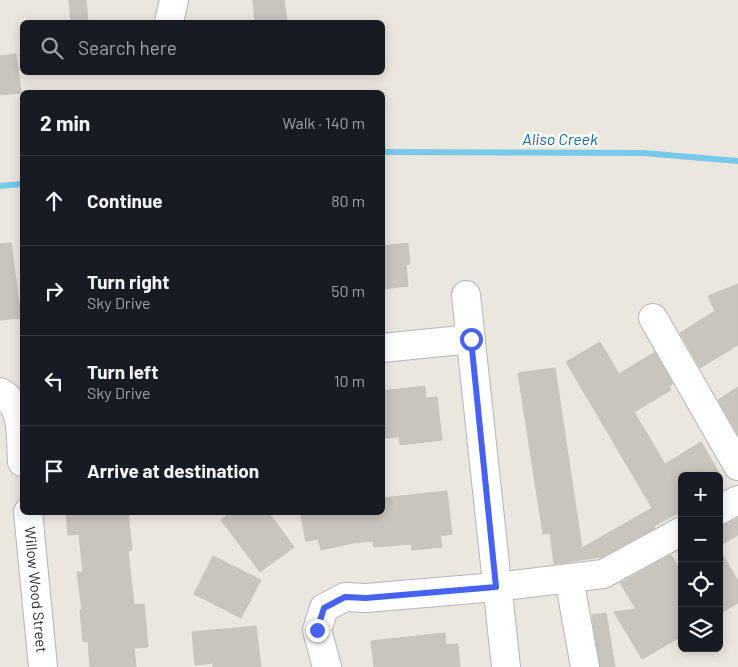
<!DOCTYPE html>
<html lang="en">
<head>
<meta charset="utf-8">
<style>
  :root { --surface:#171b24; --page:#242831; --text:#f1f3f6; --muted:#9ea1a6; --line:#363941 }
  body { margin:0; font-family:Barlow,sans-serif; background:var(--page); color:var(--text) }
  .controls { position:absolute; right:15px; bottom:15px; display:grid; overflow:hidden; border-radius:8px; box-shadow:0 2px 12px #0003 }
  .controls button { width:45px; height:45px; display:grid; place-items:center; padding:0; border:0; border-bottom:1px solid var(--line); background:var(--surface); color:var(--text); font:25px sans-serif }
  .stop { position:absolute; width:15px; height:15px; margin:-11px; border:4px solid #4762f1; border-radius:50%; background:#fff }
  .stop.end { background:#4762f1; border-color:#fff; box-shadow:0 1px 5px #0008 }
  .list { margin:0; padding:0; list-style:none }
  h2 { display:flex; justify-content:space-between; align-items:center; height:65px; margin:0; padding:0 20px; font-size:21px }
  h2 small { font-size:16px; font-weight:400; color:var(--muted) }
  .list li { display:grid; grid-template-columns:32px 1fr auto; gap:15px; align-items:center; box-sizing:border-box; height:90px; padding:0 20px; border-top:1px solid var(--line) }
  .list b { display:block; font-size:19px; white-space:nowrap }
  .list p { margin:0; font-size:16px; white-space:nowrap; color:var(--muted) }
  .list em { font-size:16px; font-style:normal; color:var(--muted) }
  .icon { flex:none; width:28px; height:28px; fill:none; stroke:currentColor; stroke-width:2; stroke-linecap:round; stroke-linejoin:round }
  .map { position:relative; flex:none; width:738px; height:667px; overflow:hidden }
  .search { position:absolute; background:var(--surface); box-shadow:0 2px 12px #0003; left:20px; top:20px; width:365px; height:55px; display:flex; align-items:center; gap:12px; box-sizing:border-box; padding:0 18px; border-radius:8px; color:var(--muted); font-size:19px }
  .panel { position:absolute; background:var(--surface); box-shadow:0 2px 12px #0003; left:20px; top:90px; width:365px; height:425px; border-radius:8px }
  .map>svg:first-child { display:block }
</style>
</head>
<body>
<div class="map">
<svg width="738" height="667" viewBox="0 0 738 667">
  <rect width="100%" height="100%" fill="#ece7de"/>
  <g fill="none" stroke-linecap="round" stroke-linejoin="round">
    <!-- stream -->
    <g stroke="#77c8e9" stroke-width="6">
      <polyline points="382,152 643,153 738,161"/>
      <polyline points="0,186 22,184"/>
    </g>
  </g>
  <!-- building -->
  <g fill="#c8c5bd" stroke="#c8c3b8">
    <polygon points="69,0 86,0 88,22 71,22"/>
    <polygon points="253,0 284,0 287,22 255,22"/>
    <polygon points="16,54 21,93 0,95 0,56"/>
    <polygon points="11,243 21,318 0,320 0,244"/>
    <polygon points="408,243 410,264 406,265 408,286 382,289 382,246"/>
    <polygon points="738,284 738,345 700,368 680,333 715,311 708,296"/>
    <polygon points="600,342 619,374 655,352 673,384 669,386 671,390 634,412 665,464 701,442 721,476 682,476 682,511 654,526 655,528 601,557 554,564 550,533 543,534 518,373 555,368 582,548 652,508 566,362"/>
    <polygon points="425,386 426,398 437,397 442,440 400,445 399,437 382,438 382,391"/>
    <polygon points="738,387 738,435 718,400"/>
    <polygon points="447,491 452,534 440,536 442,547 412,550 411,544 374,547 373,541 353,543 321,550 318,539 306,541 300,512 382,512 382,498"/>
    <polygon points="66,512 128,512 132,550 128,551 134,605 144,604 148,647 134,648 136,667 90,667 88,641 83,642 80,610 82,610 77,572 83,572 79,534 68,535"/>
    <polygon points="232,512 268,512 294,547 260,572 221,520"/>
    <polygon points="738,518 738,535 719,546 719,525 726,524"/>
    <polygon points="719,549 738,581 738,603 719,614"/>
    <polygon points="671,555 682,573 682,636 642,659 614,612 636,609 620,583"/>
    <polygon points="213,556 261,580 241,618 194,594"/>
    <polygon points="606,613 615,667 600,667 592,615"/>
    <polygon points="256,626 261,667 213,667 213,663 195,665 192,632"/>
    <polygon points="445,633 446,645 458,644 460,667 374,667 371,641"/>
  </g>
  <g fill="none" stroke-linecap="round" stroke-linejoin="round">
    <defs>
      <g id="minor">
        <polyline points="169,22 174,0"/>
        <polyline points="466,295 506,667"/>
        <polyline points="653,318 738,466"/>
        <polyline points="382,348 471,339"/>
        <path d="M0 392C25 406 20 437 22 462"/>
        <polyline points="719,510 738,500"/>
        <path id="s1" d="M28 512 43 667"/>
        <polyline points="569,578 585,667"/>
        <polyline points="327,667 317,630 324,608 345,597 366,598 496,587 603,574 682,531"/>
      </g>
    </defs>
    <!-- minor casing -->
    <use href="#minor" stroke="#b2b4be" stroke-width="30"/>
    <!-- minor -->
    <use href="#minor" stroke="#fff" stroke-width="28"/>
  </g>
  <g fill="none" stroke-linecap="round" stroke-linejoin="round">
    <!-- route -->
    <polyline stroke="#4762f1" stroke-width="6" points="317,630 324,608 345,597 366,598 496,587 471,339"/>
  </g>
  <g text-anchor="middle" stroke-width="5" stroke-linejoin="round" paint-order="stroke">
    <!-- street labels -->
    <g font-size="15" fill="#2b2b2b" stroke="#fff">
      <text dy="5" stroke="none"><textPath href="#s1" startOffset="78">Willow Wood Street</textPath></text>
    </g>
    <!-- water labels -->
    <g font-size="16" font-style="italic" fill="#146696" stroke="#fff">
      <text x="560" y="145">Aliso Creek</text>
    </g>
  </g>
</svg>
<div class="controls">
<button>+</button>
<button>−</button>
<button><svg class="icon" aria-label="locate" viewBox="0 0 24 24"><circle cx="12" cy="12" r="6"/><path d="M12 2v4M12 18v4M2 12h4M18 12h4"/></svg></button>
<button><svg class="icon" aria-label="layers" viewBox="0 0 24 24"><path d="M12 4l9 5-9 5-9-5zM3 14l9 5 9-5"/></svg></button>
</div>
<div class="stop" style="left:471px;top:339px"></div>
<div class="stop end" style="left:317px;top:630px"></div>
<div class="search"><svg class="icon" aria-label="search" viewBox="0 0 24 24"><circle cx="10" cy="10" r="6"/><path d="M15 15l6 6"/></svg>Search here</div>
<section class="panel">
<h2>2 min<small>Walk · 140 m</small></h2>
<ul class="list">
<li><svg class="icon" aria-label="ahead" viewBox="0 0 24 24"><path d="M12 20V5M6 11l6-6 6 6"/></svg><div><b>Continue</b></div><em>80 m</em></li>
<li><svg class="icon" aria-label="right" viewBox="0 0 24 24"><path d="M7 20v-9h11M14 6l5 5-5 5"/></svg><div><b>Turn right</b><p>Sky Drive</p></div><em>50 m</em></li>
<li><svg class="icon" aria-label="left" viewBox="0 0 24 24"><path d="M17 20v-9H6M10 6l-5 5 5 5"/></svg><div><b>Turn left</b><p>Sky Drive</p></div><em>10 m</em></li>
<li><svg class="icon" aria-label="arrive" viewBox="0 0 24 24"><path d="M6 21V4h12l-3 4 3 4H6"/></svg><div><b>Arrive at destination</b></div></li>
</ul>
</section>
</div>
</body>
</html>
